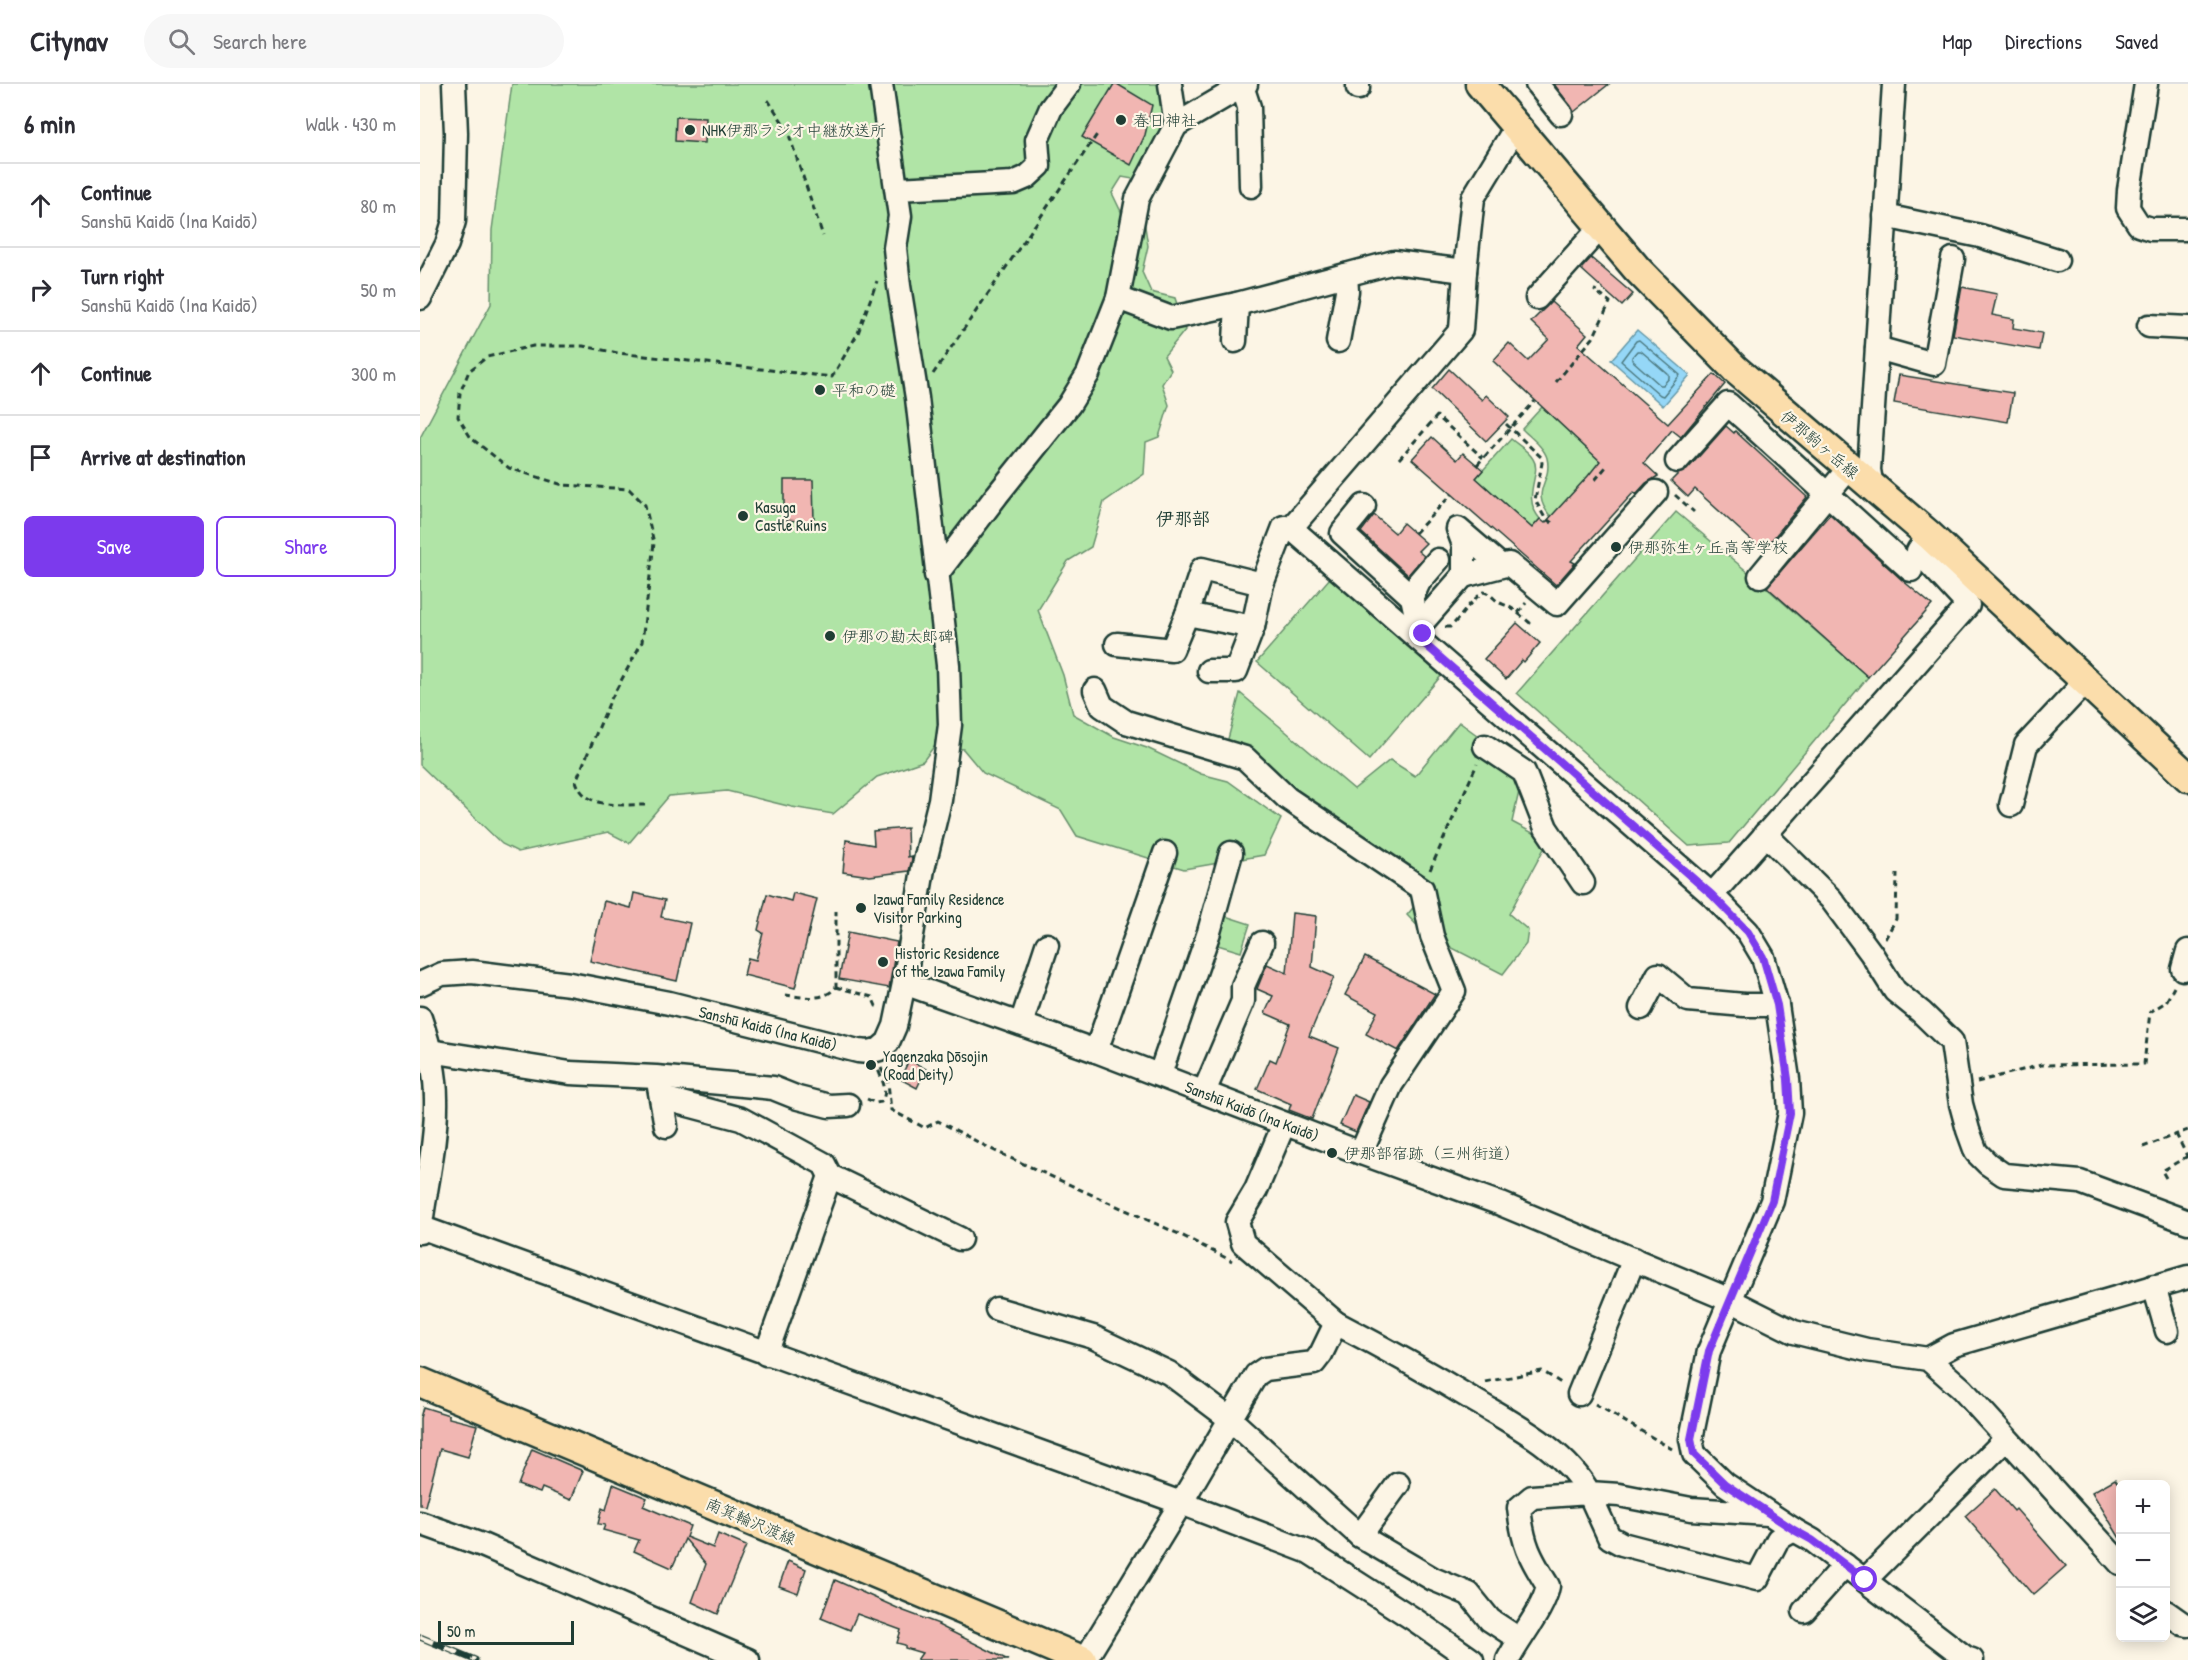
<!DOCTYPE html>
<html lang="en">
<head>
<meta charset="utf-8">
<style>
  :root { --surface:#fff; --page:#f7f7f7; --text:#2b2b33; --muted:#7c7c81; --line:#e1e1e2; --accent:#7c3aed }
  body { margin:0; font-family:"Patrick Hand","Klee One",sans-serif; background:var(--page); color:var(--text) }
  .controls { position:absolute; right:18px; bottom:18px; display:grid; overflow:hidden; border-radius:9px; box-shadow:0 3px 15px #0003 }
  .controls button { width:54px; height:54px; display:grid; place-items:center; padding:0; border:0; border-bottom:2px solid var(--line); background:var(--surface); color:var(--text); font:30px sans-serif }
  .scale { position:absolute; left:18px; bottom:15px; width:136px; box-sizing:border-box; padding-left:6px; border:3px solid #1f3d34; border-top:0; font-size:16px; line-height:21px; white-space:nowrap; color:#1f3d34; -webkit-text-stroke:4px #fcf5e5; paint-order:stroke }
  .stop { position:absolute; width:18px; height:18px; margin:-14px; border:4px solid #7c3aed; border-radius:50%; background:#fff }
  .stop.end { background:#7c3aed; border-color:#fff; box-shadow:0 2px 6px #0008 }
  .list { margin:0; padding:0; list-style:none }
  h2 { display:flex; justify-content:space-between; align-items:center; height:78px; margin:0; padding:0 24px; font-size:26px }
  h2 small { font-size:20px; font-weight:400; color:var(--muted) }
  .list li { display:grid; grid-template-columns:39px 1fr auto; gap:18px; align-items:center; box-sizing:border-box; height:84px; padding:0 24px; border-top:2px solid var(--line) }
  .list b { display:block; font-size:22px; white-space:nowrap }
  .list p { margin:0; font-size:20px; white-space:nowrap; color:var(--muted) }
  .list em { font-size:20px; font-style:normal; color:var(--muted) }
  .actions { display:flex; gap:12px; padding:18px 24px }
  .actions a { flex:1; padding:14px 0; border:2px solid var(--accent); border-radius:9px; text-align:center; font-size:21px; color:var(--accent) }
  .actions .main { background:var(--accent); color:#fff }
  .icon { flex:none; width:33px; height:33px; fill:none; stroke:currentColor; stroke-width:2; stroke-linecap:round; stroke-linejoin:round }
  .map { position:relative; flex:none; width:1768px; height:1576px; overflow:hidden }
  header { display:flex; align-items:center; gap:36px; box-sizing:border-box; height:84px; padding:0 30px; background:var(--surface); border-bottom:2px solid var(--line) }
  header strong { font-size:28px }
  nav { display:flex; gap:33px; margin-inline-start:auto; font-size:21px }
  .search { width:420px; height:54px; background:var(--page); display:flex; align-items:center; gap:15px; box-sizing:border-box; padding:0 21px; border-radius:33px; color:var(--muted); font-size:22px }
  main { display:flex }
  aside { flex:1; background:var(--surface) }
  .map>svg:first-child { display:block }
</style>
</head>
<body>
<header>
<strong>Citynav</strong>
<div class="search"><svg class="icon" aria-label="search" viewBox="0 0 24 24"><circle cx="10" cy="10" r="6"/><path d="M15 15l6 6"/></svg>Search here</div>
<nav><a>Map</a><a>Directions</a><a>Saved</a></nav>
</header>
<main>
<aside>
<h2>6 min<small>Walk · 430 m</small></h2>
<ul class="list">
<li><svg class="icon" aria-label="ahead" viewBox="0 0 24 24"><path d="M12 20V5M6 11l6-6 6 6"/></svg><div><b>Continue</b><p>Sanshū Kaidō (Ina Kaidō)</p></div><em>80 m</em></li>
<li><svg class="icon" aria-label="right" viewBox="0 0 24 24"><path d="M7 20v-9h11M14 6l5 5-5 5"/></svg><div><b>Turn right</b><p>Sanshū Kaidō (Ina Kaidō)</p></div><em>50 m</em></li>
<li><svg class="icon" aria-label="ahead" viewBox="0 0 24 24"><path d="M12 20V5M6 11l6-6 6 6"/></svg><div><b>Continue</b></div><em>300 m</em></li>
<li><svg class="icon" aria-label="arrive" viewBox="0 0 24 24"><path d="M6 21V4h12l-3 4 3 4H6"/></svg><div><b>Arrive at destination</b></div></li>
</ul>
<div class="actions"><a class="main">Save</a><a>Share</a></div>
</aside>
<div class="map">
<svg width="1768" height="1576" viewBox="0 0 1768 1576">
  <rect width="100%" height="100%" fill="#fcf5e5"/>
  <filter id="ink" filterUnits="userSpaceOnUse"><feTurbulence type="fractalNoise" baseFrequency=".0167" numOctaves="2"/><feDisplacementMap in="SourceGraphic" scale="12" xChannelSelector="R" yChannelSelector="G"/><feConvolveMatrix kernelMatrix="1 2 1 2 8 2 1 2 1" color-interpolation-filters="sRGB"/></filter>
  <g filter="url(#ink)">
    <!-- green -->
    <g fill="#b0e4a6" stroke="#68906d" stroke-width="1.5">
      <polygon points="92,0 759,0 739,85 713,95 702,93 692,109 706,138 724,136 728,162 722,188 731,208 755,214 765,246 744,272 751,286 742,300 749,321 739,353 726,358 724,390 684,418 671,463 648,477 618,526 643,591 653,630 694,653 727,664 781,690 808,697 861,735 844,771 764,785 657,752 641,726 563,689 543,665 515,661 503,677 457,693 413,730 372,723 307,707 249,712 209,759 188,748 98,768 82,760 0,681 0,354 71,220 72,146"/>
      <path d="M1122 323 1182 379 1131 433C1108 406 1133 399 1127 374 1124 363 1110 353 1102 345Z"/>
      <path d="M1091 355C1098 361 1109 367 1113 375 1123 389 1100 411 1120 435L1112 444 1056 394Z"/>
      <polygon points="1256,428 1341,499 1448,593 1309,759 1269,762 1097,609"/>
      <polygon points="910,494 1021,592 949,676 837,578"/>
      <polygon points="820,609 934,705 970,676 995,692 1039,638 1061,654 1056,672 1090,687 1089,693 1101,699 1092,738 1128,757 1089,830 1108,846 1106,860 1083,890 1005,850 987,831 1008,806 868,708 808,655"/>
      <polygon points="799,830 830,840 821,868 791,859"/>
    </g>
    <!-- water -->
    <polygon fill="#95d7f7" stroke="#6699a9" stroke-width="1.5" points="1217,246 1270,291 1243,322 1191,276"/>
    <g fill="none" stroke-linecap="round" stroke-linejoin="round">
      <!-- shore -->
      <g stroke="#4e7b82" stroke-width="1.5">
        <polygon points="1219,256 1260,291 1243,312 1240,311 1201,277 1216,257"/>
        <polygon points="1217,267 1221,267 1249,291 1249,294 1243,301 1240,301 1212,276 1212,273"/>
      </g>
    </g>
    <!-- building -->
    <g fill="#f1b6b2" stroke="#1f3d34" stroke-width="1.5">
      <polygon points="694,0 697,0 732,21 725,51 711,81 662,53"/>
      <polygon points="1134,0 1189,0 1154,28"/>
      <polygon points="256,33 286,34 285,59 255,57"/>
      <polygon points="1171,174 1213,210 1202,222 1161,185"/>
      <polygon points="1542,203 1577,210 1572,231 1594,235 1593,244 1622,249 1619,266 1533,251"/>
      <polygon points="1131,218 1167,250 1158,261 1248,340 1294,290 1305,300 1261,353 1252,346 1224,379 1238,392 1226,399 1216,410 1214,408 1151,477 1155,479 1136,501 992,375 1012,353 1037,376 1043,369 1063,386 1056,394 1112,444 1120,435 1125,439 1168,392 1180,377 1073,277 1089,259 1108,277 1129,255 1111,238"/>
      <polygon points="1029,285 1062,316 1066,311 1089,333 1066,357 1012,305"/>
      <polygon points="1479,291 1593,309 1588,338 1474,319"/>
      <polygon points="1306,342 1314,349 1315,347 1387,413 1343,467 1275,405 1268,413 1251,397 1258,390 1267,386"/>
      <polygon points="364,396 393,396 394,438 364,436"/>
      <polygon points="1410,430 1482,496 1512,521 1448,593 1347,503"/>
      <polygon points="954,431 975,449 983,439 1006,459 998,467 1004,472 988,491 941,448"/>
      <polygon points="1097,539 1120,559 1104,578 1102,576 1086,595 1064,575"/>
      <polygon points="487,744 488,773 491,772 492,775 489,787 450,792 423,788 426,756 454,761 453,747"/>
      <polygon points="214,809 245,816 241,833 270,839 257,897 170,877 184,817 211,824"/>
      <polygon points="373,809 397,815 375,904 324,891 328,874 336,876 343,849 338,846 347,810 371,817"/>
      <polygon points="872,829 896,832 892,883 914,893 889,952 919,964 892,1035 869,1026 871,1020 837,1005 850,975 856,978 870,940 845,929 853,912 837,905 847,880 867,889"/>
      <polygon points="428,848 477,858 469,904 419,895"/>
      <polygon points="945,873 1015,910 978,967 946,950 957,928 925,911"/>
      <polygon points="489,976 506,985 497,1004 480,995"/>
      <polygon points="933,1011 949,1018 936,1048 920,1041"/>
      <polygon points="3,1323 29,1331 29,1334 57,1341 48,1373 20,1365 5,1422 0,1421 0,1334"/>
      <polygon points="112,1365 163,1387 151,1416 122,1404 120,1409 98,1401"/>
      <polygon points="1695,1395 1701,1404 1701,1456 1672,1408"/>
      <polygon points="193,1400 227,1414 223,1422 270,1442 266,1453 293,1464 298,1450 326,1462 298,1530 272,1518 286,1480 265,1455 252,1484 214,1467 219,1456 183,1446 185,1441 178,1440 182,1424 186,1426"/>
      <polygon points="1575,1405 1594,1427 1596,1425 1646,1482 1613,1511 1545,1432"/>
      <polygon points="368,1477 386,1485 378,1509 359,1502"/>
      <polygon points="415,1496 484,1527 519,1540 518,1541 588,1576 497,1576 502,1569 485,1564 485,1561 477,1559 481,1546 437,1530 430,1546 401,1534"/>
    </g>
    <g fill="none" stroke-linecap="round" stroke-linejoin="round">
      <defs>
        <g id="minor">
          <polyline points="750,0 756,41"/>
          <polyline points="938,0 938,4"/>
          <polyline points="1117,0 1141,30"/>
          <polyline points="1726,0 1709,106 1708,124 1719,141 1731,145 1768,145"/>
          <polyline points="822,2 829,23 831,102"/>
          <polyline points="1096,43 1053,114 1045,187 1041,246 871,444 1292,811 1328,848 1343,873 1357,921 1368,995 1370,1029 1352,1117 1289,1267 1271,1355 1274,1370 1305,1400 1374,1446 1392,1456 1546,1574 1552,1576"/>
          <polyline points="477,105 593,99 607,93 619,82 617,56 631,24 649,0"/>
          <polyline points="1465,132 1560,152 1637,176"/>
          <polyline points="0,214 27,160 34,137 36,49 34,0"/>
          <polyline points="698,214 751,234 817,220 974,178 1045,187"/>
          <polyline points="1117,214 1180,144"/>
          <polyline points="1729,242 1768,244"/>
          <polyline points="815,257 817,220"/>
          <polyline points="918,257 927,207 926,191"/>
          <polyline points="1457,264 1514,280 1533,175"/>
          <polyline points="1257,377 1308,320 1491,486"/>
          <polyline points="1452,403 1449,386 1474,0"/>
          <polyline points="944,422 922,449 992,513"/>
          <polyline points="516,491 577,411 649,321 668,290 698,214 717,115 756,41 826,0"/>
          <polyline points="1044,492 1044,461 1038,445 1080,481"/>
          <polyline points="1340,492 1429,384"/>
          <polyline points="995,527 992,513 999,498 1018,476"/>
          <polyline points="833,543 767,530 782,485 842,500"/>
          <polyline points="993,549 1043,492 1089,480 1137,520 1236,408"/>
          <polyline points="697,560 752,566 767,530"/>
          <polyline points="789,587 816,587 833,543 842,500 864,443 871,444"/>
          <polyline points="675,606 682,622 706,638 825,674 867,714 1002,805 1012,852 1034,907 971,1001 941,1069"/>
          <polyline points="1065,662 1104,688 1126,744 1163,799"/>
          <polyline points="1591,721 1606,661 1665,598"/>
          <polyline points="1345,750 1411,815 1451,869 1475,907 1501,928 1532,958 1541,1020 1548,1046 1556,1068 1568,1080 1584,1091 1660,1098 1768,1138"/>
          <polyline points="1292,811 1548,521 1498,467 1509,451"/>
          <polyline points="1763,885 1768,867"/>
          <polyline points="484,899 676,967 941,1069 1081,1120 1310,1216 1374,1248 1447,1266 1508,1275 1542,1305 1700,1479"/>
          <polyline points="0,900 22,890 52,888 150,900 249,919 438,967 449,968 460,965 468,958 475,942 484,899 503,785 520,716 530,641 528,581 497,314 479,202 475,164 480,132 461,0"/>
          <polyline points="1221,924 1238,891 1268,916 1324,921 1357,921"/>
          <path d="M0 934C9 960 16 988 16 1015 17 1059 5 1104 0 1148"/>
          <polyline points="601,940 627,861"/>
          <polyline points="10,967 150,989 236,993 353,1004 378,1014 409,1022 428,1021"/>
          <polyline points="676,967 745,769"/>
          <polyline points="740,990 789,848 811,769"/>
          <polyline points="239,1003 246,1042"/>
          <polyline points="784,1008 823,917 823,902 842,859"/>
          <polyline points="242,1014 321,1035 404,1080 410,1092 540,1155"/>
          <polyline points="864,1040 836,1106 817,1138 823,1159 916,1239"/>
          <polyline points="0,1143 761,1419 889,1468 995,1536 1052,1576"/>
          <polyline points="1734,1202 1747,1247"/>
          <polyline points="577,1225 673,1253 749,1289 810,1335 940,1452 978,1400"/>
          <polyline points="346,1270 410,1092"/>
          <polyline points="1508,1275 1534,1261 1768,1193"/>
          <polyline points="1159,1310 1214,1175"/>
          <polyline points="0,1439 62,1461 328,1576"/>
          <polyline points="940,1452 1013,1495 1049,1510 1070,1536 1099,1555"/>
          <polyline points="1445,1496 1586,1355"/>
          <polyline points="1384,1527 1425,1481"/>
          <polyline points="1746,1528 1763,1540 1768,1541"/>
          <path d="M665 1576 761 1419 836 1291 845 1285 894 1279 901 1270 916 1239C964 1264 1011 1290 1057 1318 1097 1342 1146 1367 1169 1409L1199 1411 1271 1425 1348 1430"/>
          <path d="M1088 1576C1099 1554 1124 1525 1128 1502 1109 1472 1103 1460 1099 1424L1112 1413 1169 1409 1189 1453 1202 1460 1337 1495 1358 1455 1374 1446"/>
        </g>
        <g id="major">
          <polyline points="1060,0 1217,185 1315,285 1509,451 1768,693"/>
          <polyline points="0,1298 662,1576"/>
        </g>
      </defs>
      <!-- minor casing -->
      <use href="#minor" stroke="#1f3d34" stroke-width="27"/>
      <!-- major casing -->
      <use href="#major" stroke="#1f3d34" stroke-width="33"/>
      <!-- path -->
      <g stroke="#1f3d34" stroke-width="3" stroke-dasharray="6 4.5" stroke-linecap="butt">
        <polyline points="348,16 367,45 403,152"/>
        <polyline points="513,290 678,49"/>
        <polyline points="1136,298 1173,254 1190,218 1175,207 1176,205"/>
        <polyline points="1086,340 1121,373 1122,379 1115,416 1125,434 1132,439"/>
        <polyline points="979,375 1017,332 1063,374"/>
        <polyline points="1057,381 1115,317"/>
        <polyline points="1175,396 1186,383"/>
        <polyline points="1255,411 1274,428"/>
        <polyline points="995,449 1032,410"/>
        <polyline points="1098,529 1110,539 1108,541"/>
        <path d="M1025 543H1030C1042 533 1050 516 1064 508 1072 510 1074 516 1080 519 1087 522 1091 523 1098 529L1106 519"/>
        <path d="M225 721C200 720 165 726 156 697L190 617 222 558 234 459 225 421 209 405 143 401 89 384 51 354 38 333 40 309 49 287 67 273 113 262H163L198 269 412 293 438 249 457 197"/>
        <polyline points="1010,786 1057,680"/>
        <polyline points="1465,855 1476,835 1477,790"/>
        <polyline points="416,903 452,913 456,922 459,923"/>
        <path d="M365 911C383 913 404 918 416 903V827"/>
        <polyline points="461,984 468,999 471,1026 505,1044 518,1037 575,1067 761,1151 812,1177"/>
        <polyline points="1557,998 1621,981 1724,980 1730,928 1746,918 1754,903"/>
        <path d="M447 1015 456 1019 461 1018C469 1007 462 997 458 985"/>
        <polyline points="1756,1050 1767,1072"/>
        <polyline points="1723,1063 1768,1046"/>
        <polyline points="1746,1094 1742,1087 1768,1072"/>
        <polyline points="1065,1298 1122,1287 1141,1299"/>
        <polyline points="1175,1320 1252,1365"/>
      </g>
      <!-- minor -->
      <use href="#minor" stroke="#fcf5e5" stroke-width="22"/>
      <!-- major -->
      <use href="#major" stroke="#fbddab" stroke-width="28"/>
      <defs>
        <polyline id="rail" points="0,1553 55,1576"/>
      </defs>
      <!-- rail casing -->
      <use href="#rail" stroke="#1f3d34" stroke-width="7"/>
      <!-- rail -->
      <use href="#rail" stroke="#fcf5e5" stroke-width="4.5" stroke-dasharray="14" stroke-linecap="butt"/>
    </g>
  </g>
  <g fill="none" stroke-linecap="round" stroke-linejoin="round" filter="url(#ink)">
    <!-- route -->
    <polyline stroke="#7c3aed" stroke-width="8" points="1003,550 999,555 1292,811 1328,848 1343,873 1357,921 1368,995 1370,1029 1352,1117 1289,1267 1271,1355 1274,1370 1305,1400 1374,1446 1392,1456 1445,1496"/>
  </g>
  <!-- markers -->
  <g fill="#1f3d34" stroke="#fcf5e5" stroke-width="2">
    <circle cx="701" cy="36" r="6"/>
    <circle cx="270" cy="46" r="6"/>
    <circle cx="400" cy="306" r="6"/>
    <circle cx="323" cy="432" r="6"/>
    <circle cx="1196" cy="463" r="6"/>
    <circle cx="410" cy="552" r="6"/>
    <circle cx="441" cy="824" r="6"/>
    <circle cx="463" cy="878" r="6"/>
    <circle cx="451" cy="981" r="6"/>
    <circle cx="912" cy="1069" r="6"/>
  </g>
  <g text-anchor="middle" stroke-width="4.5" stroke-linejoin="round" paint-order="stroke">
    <!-- poi labels -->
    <g font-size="16" fill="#1f3d34" stroke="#fcf5e5" text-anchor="start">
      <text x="713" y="42">春日神社</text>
      <text x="282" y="52">NHK伊那ラジオ中継放送所</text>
      <text x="412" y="312">平和の礎</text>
      <text x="335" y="429">Kasuga<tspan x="335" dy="18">Castle Ruins</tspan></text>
      <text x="1208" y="469">伊那弥生ヶ丘高等学校</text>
      <text x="422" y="558">伊那の勘太郎碑</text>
      <text x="453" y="821">Izawa Family Residence<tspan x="453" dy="18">Visitor Parking</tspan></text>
      <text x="475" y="875">Historic Residence<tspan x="475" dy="18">of the Izawa Family</tspan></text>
      <text x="463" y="978">Yagenzaka Dōsojin<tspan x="463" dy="18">(Road Deity)</tspan></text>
      <text x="924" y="1075">伊那部宿跡（三州街道）</text>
    </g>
    <!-- street labels -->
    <g font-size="16" fill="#1f3d34" stroke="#fcf5e5">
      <text transform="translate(1400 360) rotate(40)" y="6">伊那駒ヶ岳線</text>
      <text transform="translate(348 944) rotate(14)" y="6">Sanshū Kaidō (Ina Kaidō)</text>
      <text transform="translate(832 1027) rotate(21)" y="6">Sanshū Kaidō (Ina Kaidō)</text>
      <text transform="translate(331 1437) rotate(23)" y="6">南箕輪沢渡線</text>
    </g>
    <!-- neighbourhood labels -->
    <g font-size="18" font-weight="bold" fill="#1f3d34" stroke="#fcf5e5">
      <text x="763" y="441">伊那部</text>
    </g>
  </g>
</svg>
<div class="controls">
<button>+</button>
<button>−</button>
<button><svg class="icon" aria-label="layers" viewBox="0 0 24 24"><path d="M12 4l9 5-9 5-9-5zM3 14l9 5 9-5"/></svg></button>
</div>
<div class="scale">50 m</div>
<div class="stop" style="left:1445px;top:1496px"></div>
<div class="stop end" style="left:1003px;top:550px"></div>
</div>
</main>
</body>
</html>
